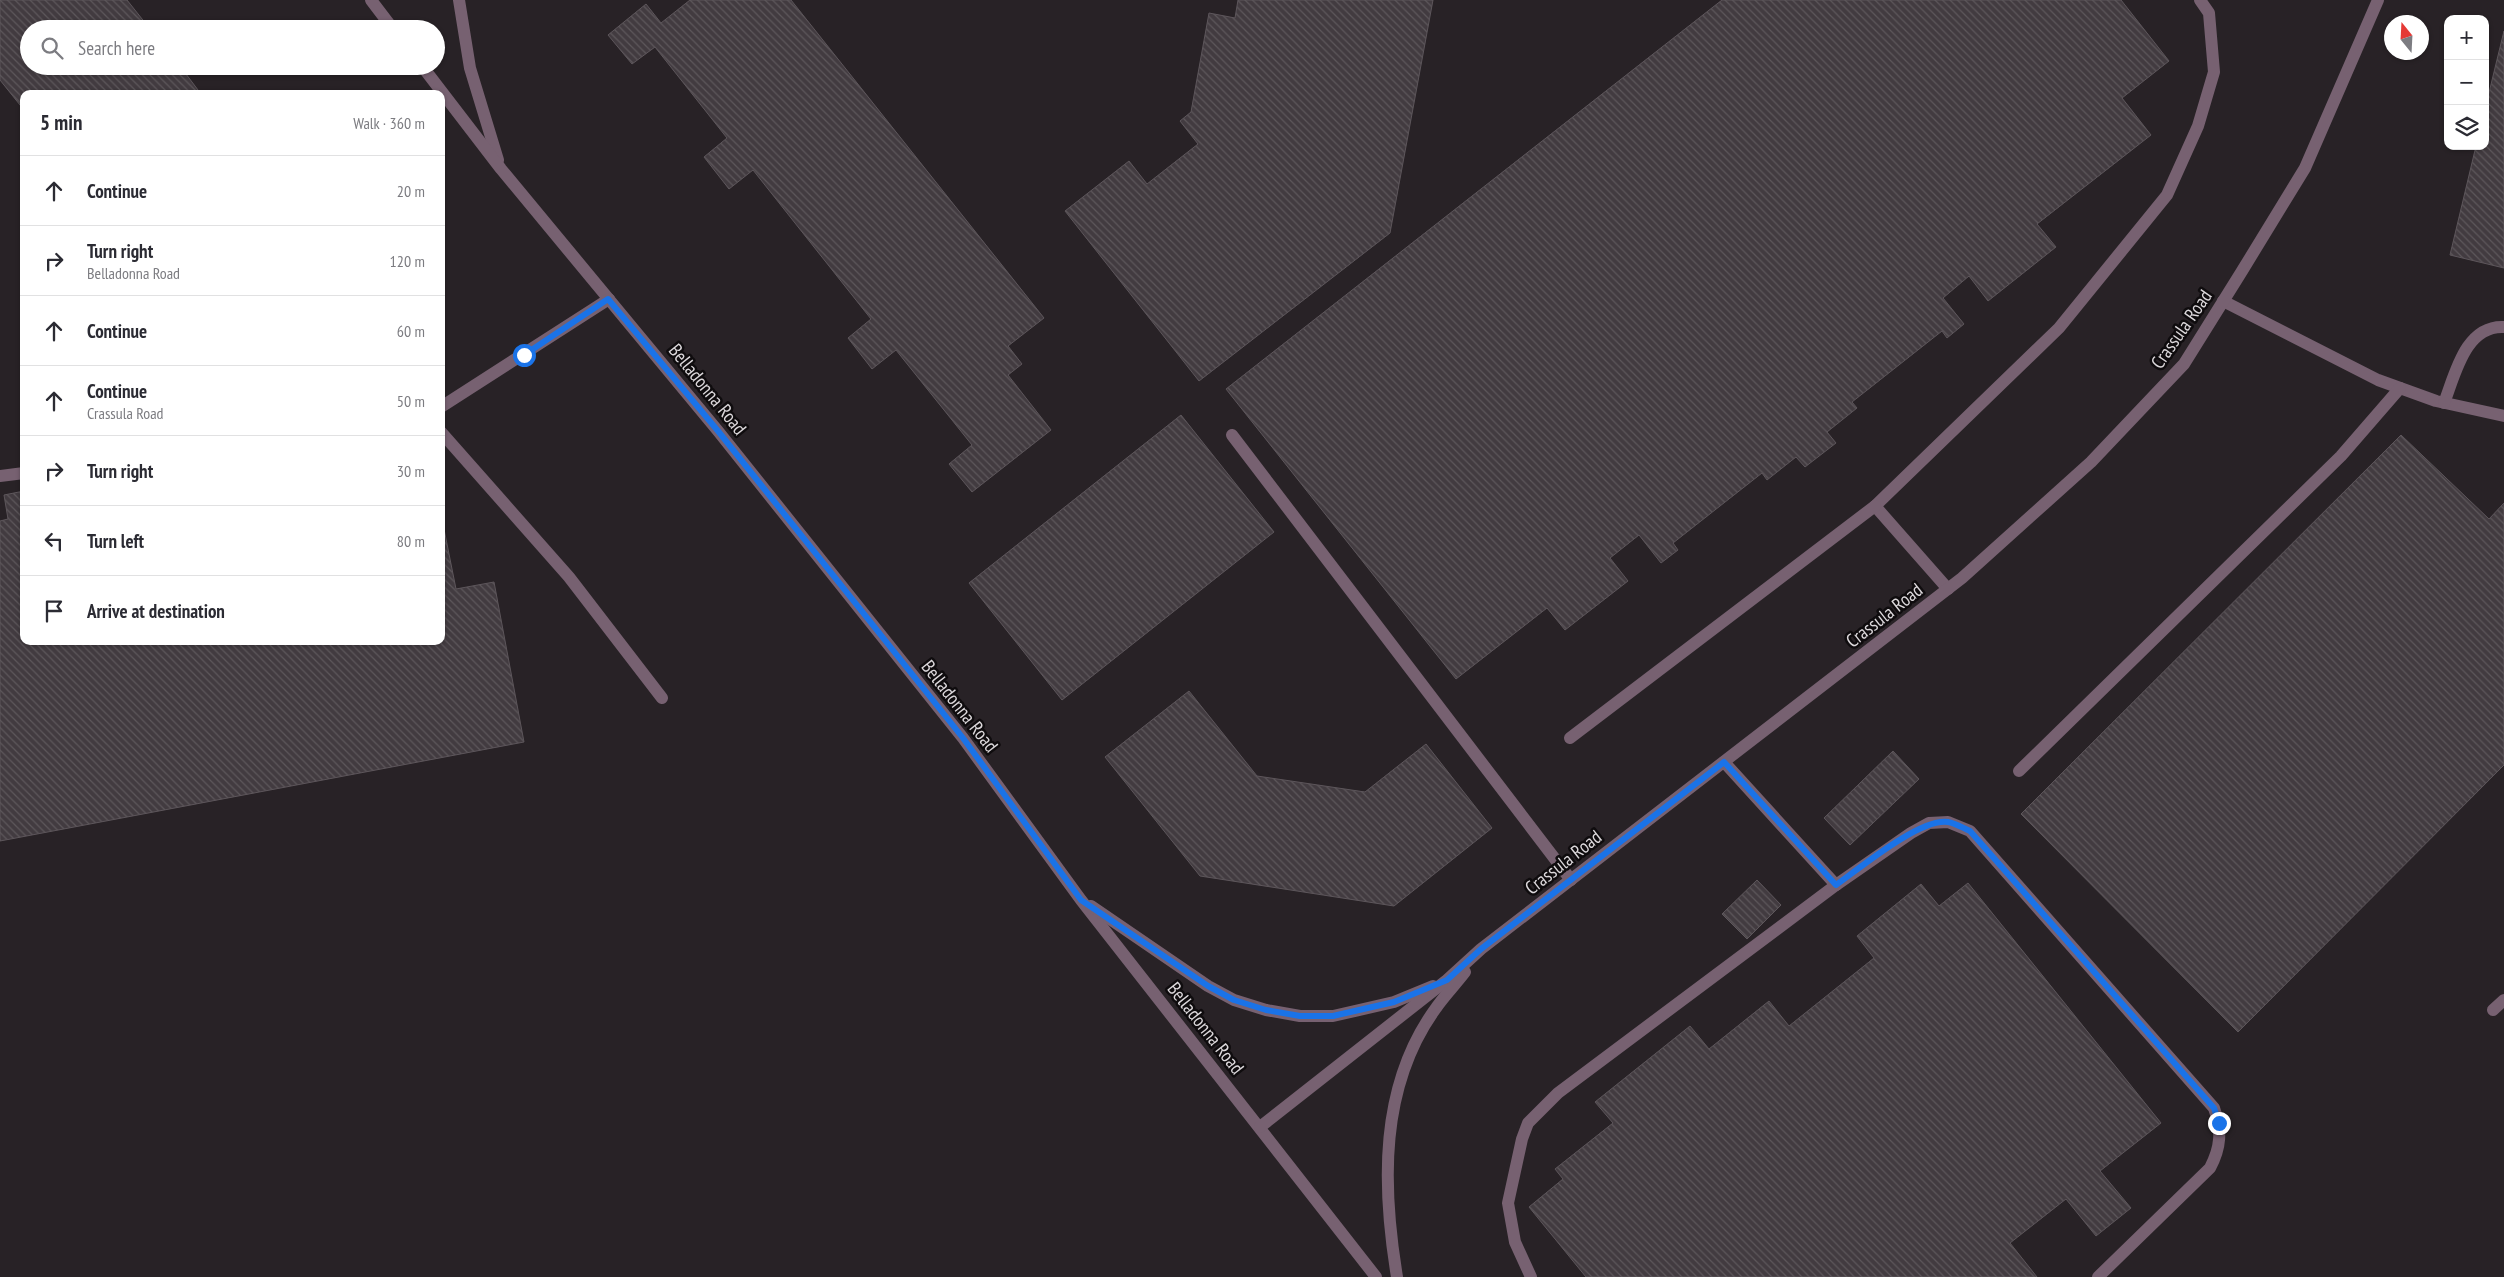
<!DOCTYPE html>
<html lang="en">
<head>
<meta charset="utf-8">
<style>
  :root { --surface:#fff; --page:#f7f7f7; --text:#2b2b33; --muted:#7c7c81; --line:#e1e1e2 }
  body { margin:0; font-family:"PT Sans Narrow",sans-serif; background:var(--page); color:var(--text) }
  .controls { position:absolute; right:15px; top:15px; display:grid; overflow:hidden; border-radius:10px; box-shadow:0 1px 4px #0004 }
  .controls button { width:45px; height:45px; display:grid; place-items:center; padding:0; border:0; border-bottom:1px solid var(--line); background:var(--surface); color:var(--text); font:25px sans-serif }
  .compass { position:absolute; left:2384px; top:15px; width:45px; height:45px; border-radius:50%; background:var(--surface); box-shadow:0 1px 4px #0004; rotate:342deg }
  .stop { position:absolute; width:15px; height:15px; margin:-11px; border:4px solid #1a73e8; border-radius:50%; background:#fff }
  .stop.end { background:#1a73e8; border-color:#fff; box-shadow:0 1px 5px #0008 }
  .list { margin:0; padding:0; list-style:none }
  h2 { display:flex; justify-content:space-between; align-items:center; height:65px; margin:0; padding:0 20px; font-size:21px }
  h2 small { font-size:16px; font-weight:400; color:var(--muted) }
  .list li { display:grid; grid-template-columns:32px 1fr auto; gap:15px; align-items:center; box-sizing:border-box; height:70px; padding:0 20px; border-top:1px solid var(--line) }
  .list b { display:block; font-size:19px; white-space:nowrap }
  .list p { margin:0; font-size:16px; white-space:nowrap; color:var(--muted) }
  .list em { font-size:16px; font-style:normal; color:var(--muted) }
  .icon { flex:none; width:28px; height:28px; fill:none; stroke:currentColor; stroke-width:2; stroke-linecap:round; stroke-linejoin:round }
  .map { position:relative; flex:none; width:2504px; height:1277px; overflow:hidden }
  .search { position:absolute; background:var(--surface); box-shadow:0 1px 4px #0004; left:20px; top:20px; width:425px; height:55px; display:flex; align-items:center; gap:12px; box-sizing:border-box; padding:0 18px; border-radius:28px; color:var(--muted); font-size:19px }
  .panel { position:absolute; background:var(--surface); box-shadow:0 1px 4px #0004; left:20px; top:90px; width:425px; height:555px; border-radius:10px }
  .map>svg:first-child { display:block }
</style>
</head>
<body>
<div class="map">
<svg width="2504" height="1277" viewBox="0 0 2504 1277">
  <defs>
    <pattern id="building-back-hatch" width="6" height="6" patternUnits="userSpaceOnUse" patternTransform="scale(1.25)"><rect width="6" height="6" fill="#423b40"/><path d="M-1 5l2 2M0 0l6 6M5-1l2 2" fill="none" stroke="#5d575b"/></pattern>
  </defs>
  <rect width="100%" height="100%" fill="#282226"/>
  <!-- building -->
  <g fill="url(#building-back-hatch)" stroke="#5d565b">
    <polygon points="0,0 127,0 150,29 29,29 29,66 180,66 201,94 24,94 24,110 0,80"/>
    <polygon points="690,0 791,0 1044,318 1008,346 1022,364 1008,375 1051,430 972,492 949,464 972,445 896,350 872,369 848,338 871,319 753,170 729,189 704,157 727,138 655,47 632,64 608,35 646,4 661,23"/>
    <polygon points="1238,0 1433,0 1390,233 1199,381 1065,211 1129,161 1147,184 1198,144 1180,121 1191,112 1209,13 1235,18"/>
    <polygon points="1722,0 2121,0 2169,61 2122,98 2151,135 2037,224 2056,247 1988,301 1969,276 1943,298 1964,324 1947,338 1942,331 1852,402 1857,408 1827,432 1836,443 1805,467 1796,457 1767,480 1762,473 1673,543 1678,550 1661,563 1639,535 1610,558 1628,581 1565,630 1547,608 1456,679 1226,389"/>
    <polygon points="2504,31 2504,268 2450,255 2476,146 2485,146 2485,109"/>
    <polygon points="1181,415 1274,532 1062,700 969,583"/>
    <polygon points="2401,435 2489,519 2504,503 2504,765 2238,1032 2021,814"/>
    <polygon points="24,491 24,641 441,641 441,514 456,589 494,582 524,742 0,841 0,521 8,519 4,495"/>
    <polygon points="1189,691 1257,776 1365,792 1426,744 1492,828 1394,906 1200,876 1105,757"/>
    <polygon points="1893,751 1919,779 1850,845 1824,818"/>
    <polygon points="1757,880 1781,905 1747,939 1722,914"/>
    <polygon points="1968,883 2161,1123 2100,1171 2131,1208 2096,1236 2066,1199 2010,1243 2037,1277 1586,1277 1529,1207 1563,1179 1555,1169 1613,1123 1595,1102 1690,1026 1709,1049 1769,1001 1789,1026 1874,958 1857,936 1921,884 1939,906"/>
  </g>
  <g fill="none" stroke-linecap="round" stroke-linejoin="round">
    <!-- minor -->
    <g stroke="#776171" stroke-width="12">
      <polyline points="371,0 393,29"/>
      <polyline points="459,0 470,68 498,160"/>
      <polyline points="422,66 501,169 718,431 963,738 1081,900 1376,1277"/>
      <polyline points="2223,301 2378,380 2436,401 2504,416"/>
      <path d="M2444 403C2455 375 2465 325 2504 327"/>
      <polyline points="441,407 609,299"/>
      <polyline points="441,432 569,577 662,698"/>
      <polyline points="1232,435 1571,880"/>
      <polyline points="0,476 24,473"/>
      <polyline points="1948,589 1875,506 2059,328 2167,195 2198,126 2214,72 2209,13 2200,0"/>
      <polyline points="1570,738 1875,506"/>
      <polyline points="1724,762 1836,885"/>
      <polyline points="2019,771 2341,456 2400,388"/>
      <polyline points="1091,906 1208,986 1234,1000 1266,1010 1300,1016 1333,1016 1394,1002 1433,986"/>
      <polyline points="2493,1010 2504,1000"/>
      <polyline points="1260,1127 1447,980 1481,949 1962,578 2091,462 2184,364 2242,271 2305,168 2378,0"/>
      <path d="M1397 1277C1382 1186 1379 1086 1436 1008 1445 995 1456 984 1465 972"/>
      <path d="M1531 1277 1515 1242 1508 1203 1522 1139 1528 1123 1558 1093 1836 885 1911 833 1929 823 1948 822 1970 831 2214 1108C2222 1131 2221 1147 2210 1168L2098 1277"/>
    </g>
  </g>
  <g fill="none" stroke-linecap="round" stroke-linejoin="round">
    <!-- route -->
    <path stroke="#1a73e8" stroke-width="6" d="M524 355 608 299 718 431 963 738 1081 900 1208 986 1234 1000 1266 1010 1300 1016H1333L1394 1002 1447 980 1481 949 1724 762 1836 885C1860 868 1920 818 1948 822 1955 823 1963 828 1970 831L2214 1108 2219 1123"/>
  </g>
  <g text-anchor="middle" stroke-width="5" stroke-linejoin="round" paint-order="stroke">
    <!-- street labels -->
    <g font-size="19" fill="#dcd8db" stroke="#0f0c0e">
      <text transform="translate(2181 329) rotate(-55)" y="7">Crassula Road</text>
      <text transform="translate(708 389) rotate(51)" y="7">Belladonna Road</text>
      <text transform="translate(1884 615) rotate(-38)" y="7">Crassula Road</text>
      <text transform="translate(960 706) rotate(52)" y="7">Belladonna Road</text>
      <text transform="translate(1563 862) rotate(-38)" y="7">Crassula Road</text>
      <text transform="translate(1206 1028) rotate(52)" y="7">Belladonna Road</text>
    </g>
  </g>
</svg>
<div class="controls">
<button>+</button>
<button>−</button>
<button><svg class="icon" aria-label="layers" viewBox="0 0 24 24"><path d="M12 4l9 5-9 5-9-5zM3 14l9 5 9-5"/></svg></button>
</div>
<svg class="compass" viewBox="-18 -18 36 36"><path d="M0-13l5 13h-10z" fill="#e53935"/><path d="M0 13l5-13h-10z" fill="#7c7c81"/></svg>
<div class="stop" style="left:524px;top:355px"></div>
<div class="stop end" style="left:2219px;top:1123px"></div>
<div class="search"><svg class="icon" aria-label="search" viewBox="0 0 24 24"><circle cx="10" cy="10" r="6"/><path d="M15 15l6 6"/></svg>Search here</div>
<section class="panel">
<h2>5 min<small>Walk · 360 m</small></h2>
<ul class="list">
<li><svg class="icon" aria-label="ahead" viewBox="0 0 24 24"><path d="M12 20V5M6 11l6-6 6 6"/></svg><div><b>Continue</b></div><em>20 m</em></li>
<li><svg class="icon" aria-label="right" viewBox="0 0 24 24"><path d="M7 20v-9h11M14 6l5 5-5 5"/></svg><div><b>Turn right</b><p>Belladonna Road</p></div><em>120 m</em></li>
<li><svg class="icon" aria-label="ahead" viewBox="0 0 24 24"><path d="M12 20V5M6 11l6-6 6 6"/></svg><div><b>Continue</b></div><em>60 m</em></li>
<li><svg class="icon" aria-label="ahead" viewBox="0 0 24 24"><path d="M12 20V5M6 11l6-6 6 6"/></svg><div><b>Continue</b><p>Crassula Road</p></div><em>50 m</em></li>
<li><svg class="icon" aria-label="right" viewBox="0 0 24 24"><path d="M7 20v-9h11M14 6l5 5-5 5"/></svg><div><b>Turn right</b></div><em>30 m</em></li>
<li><svg class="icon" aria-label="left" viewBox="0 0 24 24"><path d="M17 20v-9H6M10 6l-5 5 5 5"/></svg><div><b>Turn left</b></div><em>80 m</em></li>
<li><svg class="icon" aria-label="arrive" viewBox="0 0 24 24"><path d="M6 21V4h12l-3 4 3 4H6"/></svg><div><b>Arrive at destination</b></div></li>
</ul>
</section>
</div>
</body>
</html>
